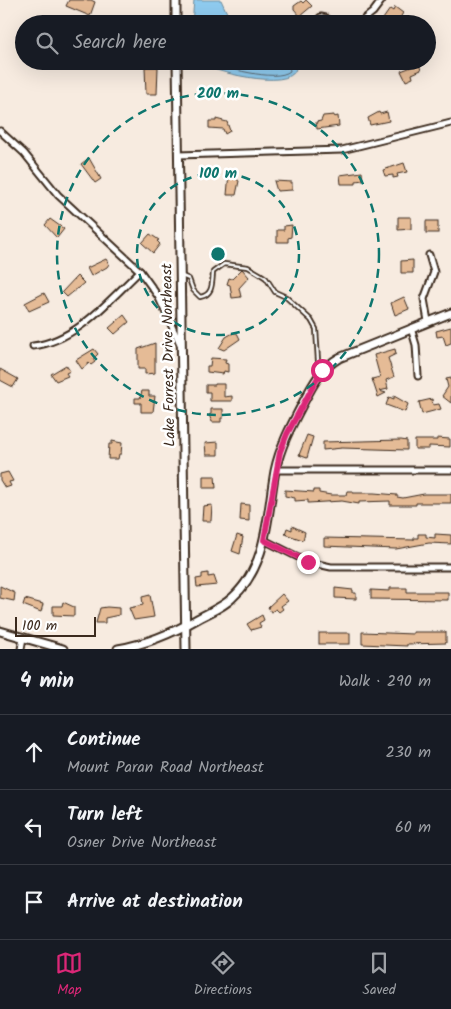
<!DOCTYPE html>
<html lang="en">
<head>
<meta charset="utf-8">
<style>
  :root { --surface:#171b24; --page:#242831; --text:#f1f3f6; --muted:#9ea1a6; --line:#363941; --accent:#db2777 }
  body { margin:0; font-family:Kalam,sans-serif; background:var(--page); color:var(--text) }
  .scale { position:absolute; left:15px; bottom:12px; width:81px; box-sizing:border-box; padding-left:5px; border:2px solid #3b2a1e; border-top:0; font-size:14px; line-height:18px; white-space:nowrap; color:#3b2a1e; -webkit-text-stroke:4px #fff; paint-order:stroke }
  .stop { position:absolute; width:15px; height:15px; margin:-11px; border:4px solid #db2777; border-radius:50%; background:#fff }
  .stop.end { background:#db2777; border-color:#fff; box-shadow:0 1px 5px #0008 }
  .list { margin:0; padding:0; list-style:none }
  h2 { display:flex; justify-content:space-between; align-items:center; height:65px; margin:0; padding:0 20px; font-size:21px }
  h2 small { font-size:16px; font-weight:400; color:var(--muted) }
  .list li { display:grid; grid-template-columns:32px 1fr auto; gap:15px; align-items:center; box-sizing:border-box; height:75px; padding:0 20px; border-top:1px solid var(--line) }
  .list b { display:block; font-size:19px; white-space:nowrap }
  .list p { margin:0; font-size:16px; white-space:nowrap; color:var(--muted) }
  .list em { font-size:16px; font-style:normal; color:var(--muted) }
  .icon { flex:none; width:28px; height:28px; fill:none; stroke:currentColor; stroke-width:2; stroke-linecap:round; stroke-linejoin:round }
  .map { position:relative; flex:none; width:451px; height:649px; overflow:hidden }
  .search { position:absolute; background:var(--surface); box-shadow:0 5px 20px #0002; left:15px; right:15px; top:15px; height:55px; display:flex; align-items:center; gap:12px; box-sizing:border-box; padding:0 18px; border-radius:28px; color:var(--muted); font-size:19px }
  .sheet { height:290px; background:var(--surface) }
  nav { display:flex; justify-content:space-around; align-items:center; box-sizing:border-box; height:70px; border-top:1px solid var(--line); background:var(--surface); font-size:14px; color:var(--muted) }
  nav a { display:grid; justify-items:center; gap:2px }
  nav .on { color:var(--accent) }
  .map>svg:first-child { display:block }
</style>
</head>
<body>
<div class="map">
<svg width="451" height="649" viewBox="0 0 451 649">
  <rect width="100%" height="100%" fill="#f7ebe0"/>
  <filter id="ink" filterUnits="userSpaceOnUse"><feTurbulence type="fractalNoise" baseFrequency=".02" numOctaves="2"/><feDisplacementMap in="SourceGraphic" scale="10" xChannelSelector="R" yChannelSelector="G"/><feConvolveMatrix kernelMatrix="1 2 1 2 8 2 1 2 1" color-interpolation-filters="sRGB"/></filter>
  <g filter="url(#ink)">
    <!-- water -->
    <g fill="#8fcbef" stroke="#6d8b9b">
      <polygon points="194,0 221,0 232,24 192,24"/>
      <path d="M194 61H283L292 63 296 69C290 92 209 71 194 61Z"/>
    </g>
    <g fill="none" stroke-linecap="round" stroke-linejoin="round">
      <!-- shore -->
      <g stroke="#5d6a72" stroke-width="1">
        <path d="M206 61C223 67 276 83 290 71L288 61"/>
        <polyline points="228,61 253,67 280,68 282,67 282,61"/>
      </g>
    </g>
    <!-- building -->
    <g fill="#e5bb96" stroke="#3b2a1e">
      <polygon points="69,0 91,0 95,2 90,16 66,6"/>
      <polygon points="306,0 312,6 300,16 294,9 294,6 301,1 303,3"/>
      <polygon points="395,7 403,13 396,24 389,24 383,19 390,9 393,11"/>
      <polygon points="419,64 421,70 412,74 413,78 406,81 401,71"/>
      <polygon points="145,67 158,67 157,94 146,94"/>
      <polygon points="379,112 380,114 387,112 389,121 370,125 368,118"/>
      <polygon points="334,115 334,117 338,116 339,126 317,129 316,122 321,121 323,116"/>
      <polygon points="216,119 227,122 230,131 225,134 223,129 209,128 209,121 216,121"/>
      <polygon points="89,158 101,179 95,183 81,164"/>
      <polygon points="404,163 407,172 397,174 398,177 393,178 393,175 385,176 383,170"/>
      <polygon points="362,172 363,180 356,181 356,184 341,184 340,175"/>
      <polygon points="229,173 235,173 235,178 239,181 236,195 227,195"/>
      <polygon points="274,181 292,182 292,190 277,191"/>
      <polygon points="398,217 411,217 411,229 398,230"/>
      <polygon points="50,219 64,229 57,238 45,225"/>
      <rect x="426" y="221" width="12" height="12"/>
      <polygon points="292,225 291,237 288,238 288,242 277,242 277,230 284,230 284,226"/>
      <polygon points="150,234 159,240 157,241 160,244 153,253 142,243"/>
      <polygon points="106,259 109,264 107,267 91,276 87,268"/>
      <polygon points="413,260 413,273 401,273 401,261"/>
      <polygon points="242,269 249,277 239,288 241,297 232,298 230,285 227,284 229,278 232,279"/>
      <polygon points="77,276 84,283 67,297 62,292"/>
      <polygon points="44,293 49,302 29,311 25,303"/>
      <polygon points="404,297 409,309 395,315 391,303"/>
      <polygon points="124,315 129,322 115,334 109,328"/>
      <polygon points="451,327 451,343 446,345 443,336 437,337 436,331"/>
      <polygon points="233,333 237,333 240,339 224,350 219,348 226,337"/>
      <polygon points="155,343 155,373 145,374 145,369 138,369 138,349"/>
      <polygon points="94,349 98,354 93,359 95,362 91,365 89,363 82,369 76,360"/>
      <polygon points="395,349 396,354 388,358 394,377 386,380 388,389 379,391 386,393 378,397 372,379 380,377 374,355"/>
      <polygon points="211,358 226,359 225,363 228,364 228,372 224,371 223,374 207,372 207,366 210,366"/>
      <polygon points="66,365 70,371 66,373 68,376 56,381 51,374"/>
      <polygon points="0,369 18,379 13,387 0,380"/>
      <polygon points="451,378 451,403 442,396 448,387 446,379"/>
      <polygon points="215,384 224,384 224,397 232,396 232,401 210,401 210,392 206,392 206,385 215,385"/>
      <polygon points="142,391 149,391 149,396 155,396 153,412 141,412 141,403 135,403 135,398 140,398"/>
      <polygon points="394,396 408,404 405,412 386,405 389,397 394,399"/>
      <polygon points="432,399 433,405 439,404 441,409 422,414 419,402"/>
      <polygon points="211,409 223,409 223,418 221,418 221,422 212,422 209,415 211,414"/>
      <polygon points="307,435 313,437 307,458 299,455"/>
      <polygon points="437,438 450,439 450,447 429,446 429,449 415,449 415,440 437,440"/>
      <polygon points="401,440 407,441 407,450 342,448 323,450 323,442"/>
      <polygon points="112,441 122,443 121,454 119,454 118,459 108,459 109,444 112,444"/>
      <polygon points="218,442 218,455 206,455 205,443"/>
      <polygon points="8,472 13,481 9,482 11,486 5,488 0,480 0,474"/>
      <polygon points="203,476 215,476 216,488 203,488"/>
      <polygon points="285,490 314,492 314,490 319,490 319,493 331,495 346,495 347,491 353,491 353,493 374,493 397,495 397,497 403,498 424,494 451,494 451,503 416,503 416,505 390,505 390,501 359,502 359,504 342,501 308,503 308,500 295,501 295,498 285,496"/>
      <polygon points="241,504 249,505 249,521 240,520"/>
      <polygon points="212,505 211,521 202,521 203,506"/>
      <polygon points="292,526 305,532 303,540 285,534 287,528 292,530"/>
      <polygon points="418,534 426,534 426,537 435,538 435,534 451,535 451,544 429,543 396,549 324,546 324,538 414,540 414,538 418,538"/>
      <polygon points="237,535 243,537 240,554 232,551"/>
      <polygon points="208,573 208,577 214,576 217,585 197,587 196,579 202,578 202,574"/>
      <polygon points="0,586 15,593 14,601 0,598"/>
      <polygon points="335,588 353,590 353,593 356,593 356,599 335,598"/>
      <polygon points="390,588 407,588 407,592 448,592 448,600 371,599 371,590 390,591"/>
      <polygon points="282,594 288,601 281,606 283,609 279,612 276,609 271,612 268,607"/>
      <polygon points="150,595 154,617 134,620 129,608 143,605 142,597"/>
      <polygon points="25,599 43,604 41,612 23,605"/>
      <polygon points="63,602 74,607 74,616 53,615 53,606 62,606"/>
      <polygon points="107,607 119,608 119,615 105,618 105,623 96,623 100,608"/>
      <polygon points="262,615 264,620 259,623 261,627 251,630 247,624"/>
      <polygon points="362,632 413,634 413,632 446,632 446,643 407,644 407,646 362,644"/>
      <rect x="319" y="633" width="31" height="11"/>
    </g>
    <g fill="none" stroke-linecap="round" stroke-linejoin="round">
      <defs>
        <path id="lane" d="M182 276 189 279 193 290 200 297C213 295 212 284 213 272L224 264 248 267 260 274 266 278 275 292 286 297 311 320 316 329 318 361 322 370"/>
        <g id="street">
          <polyline points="313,24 321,17 326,18 331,24"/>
          <polyline points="358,24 373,12 382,0"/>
          <polyline points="0,131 24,153 58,195 140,271 158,296 180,344"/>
          <polyline points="178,155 342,150 451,123"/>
          <polyline points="428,321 424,299 434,272 429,255"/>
          <polyline points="411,328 416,345 418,376"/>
          <path d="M33 346C77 341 110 299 140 271"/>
          <polyline points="275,470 451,470"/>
          <polyline points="264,540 308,562 331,567 451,567"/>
          <polyline points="21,649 23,638"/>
        </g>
        <g id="secondary">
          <polyline points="176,0 176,24"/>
          <polyline points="177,61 186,649"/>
          <polyline points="0,631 63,649"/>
          <path d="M118 649C147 644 173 633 199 618 210 612 223 607 232 598 268 566 267 515 275 471 280 447 291 426 302 405 312 386 320 369 339 358L451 313"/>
        </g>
      </defs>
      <!-- lane casing -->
      <use href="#lane" stroke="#3b2a1e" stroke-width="6"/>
      <!-- street casing -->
      <use href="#street" stroke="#3b2a1e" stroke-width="9"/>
      <!-- secondary casing -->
      <use href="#secondary" stroke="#3b2a1e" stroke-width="11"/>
      <!-- lane -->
      <use href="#lane" stroke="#fff" stroke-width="2.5"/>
      <!-- street -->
      <use href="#street" stroke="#fff" stroke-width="5"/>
      <!-- secondary -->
      <use href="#secondary" stroke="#fff" stroke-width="7"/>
    </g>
  </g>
  <g fill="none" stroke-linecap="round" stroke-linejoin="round" filter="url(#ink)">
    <!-- route -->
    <polyline stroke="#db2777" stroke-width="6" points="308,562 264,540 280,452 287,434 322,370"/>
  </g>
  <!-- distance rings -->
  <g fill="none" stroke="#0f766e" stroke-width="2.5" stroke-dasharray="9 6">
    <circle cx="218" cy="254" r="81"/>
    <circle cx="218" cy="254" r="161"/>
  </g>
  <g text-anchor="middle" stroke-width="5" stroke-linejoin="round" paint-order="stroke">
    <!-- street labels -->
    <g font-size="15" fill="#3b2a1e" stroke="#fff">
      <text transform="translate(168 355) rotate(-91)" y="5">Lake Forrest Drive Northeast</text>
    </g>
  </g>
  <circle cx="218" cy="254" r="8" fill="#0f766e" stroke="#fff" stroke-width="2.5"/>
  <g font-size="15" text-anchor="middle" font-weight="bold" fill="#0f766e" stroke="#fff" stroke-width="5" stroke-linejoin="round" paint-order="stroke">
    <text x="218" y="98">200 m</text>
    <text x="218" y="178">100 m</text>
  </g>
</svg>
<div class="scale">100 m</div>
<div class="stop" style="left:322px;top:370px"></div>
<div class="stop end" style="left:308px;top:562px"></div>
<div class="search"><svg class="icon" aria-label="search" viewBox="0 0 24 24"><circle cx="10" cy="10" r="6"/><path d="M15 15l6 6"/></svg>Search here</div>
</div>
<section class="sheet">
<h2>4 min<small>Walk · 290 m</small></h2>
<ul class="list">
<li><svg class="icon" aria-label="ahead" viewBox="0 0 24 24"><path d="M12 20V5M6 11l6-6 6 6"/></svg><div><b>Continue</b><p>Mount Paran Road Northeast</p></div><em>230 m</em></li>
<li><svg class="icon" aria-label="left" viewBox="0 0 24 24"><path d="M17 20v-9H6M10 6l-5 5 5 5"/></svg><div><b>Turn left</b><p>Osner Drive Northeast</p></div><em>60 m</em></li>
<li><svg class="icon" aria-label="arrive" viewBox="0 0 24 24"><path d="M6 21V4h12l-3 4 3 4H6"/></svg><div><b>Arrive at destination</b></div></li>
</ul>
</section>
<nav>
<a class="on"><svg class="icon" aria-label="map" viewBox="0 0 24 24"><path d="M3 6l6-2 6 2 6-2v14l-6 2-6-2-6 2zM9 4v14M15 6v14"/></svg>Map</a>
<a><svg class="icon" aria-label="directions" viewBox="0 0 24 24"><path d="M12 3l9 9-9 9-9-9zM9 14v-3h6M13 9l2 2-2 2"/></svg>Directions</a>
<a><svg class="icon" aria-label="saved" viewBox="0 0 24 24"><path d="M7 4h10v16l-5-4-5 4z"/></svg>Saved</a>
</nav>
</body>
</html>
